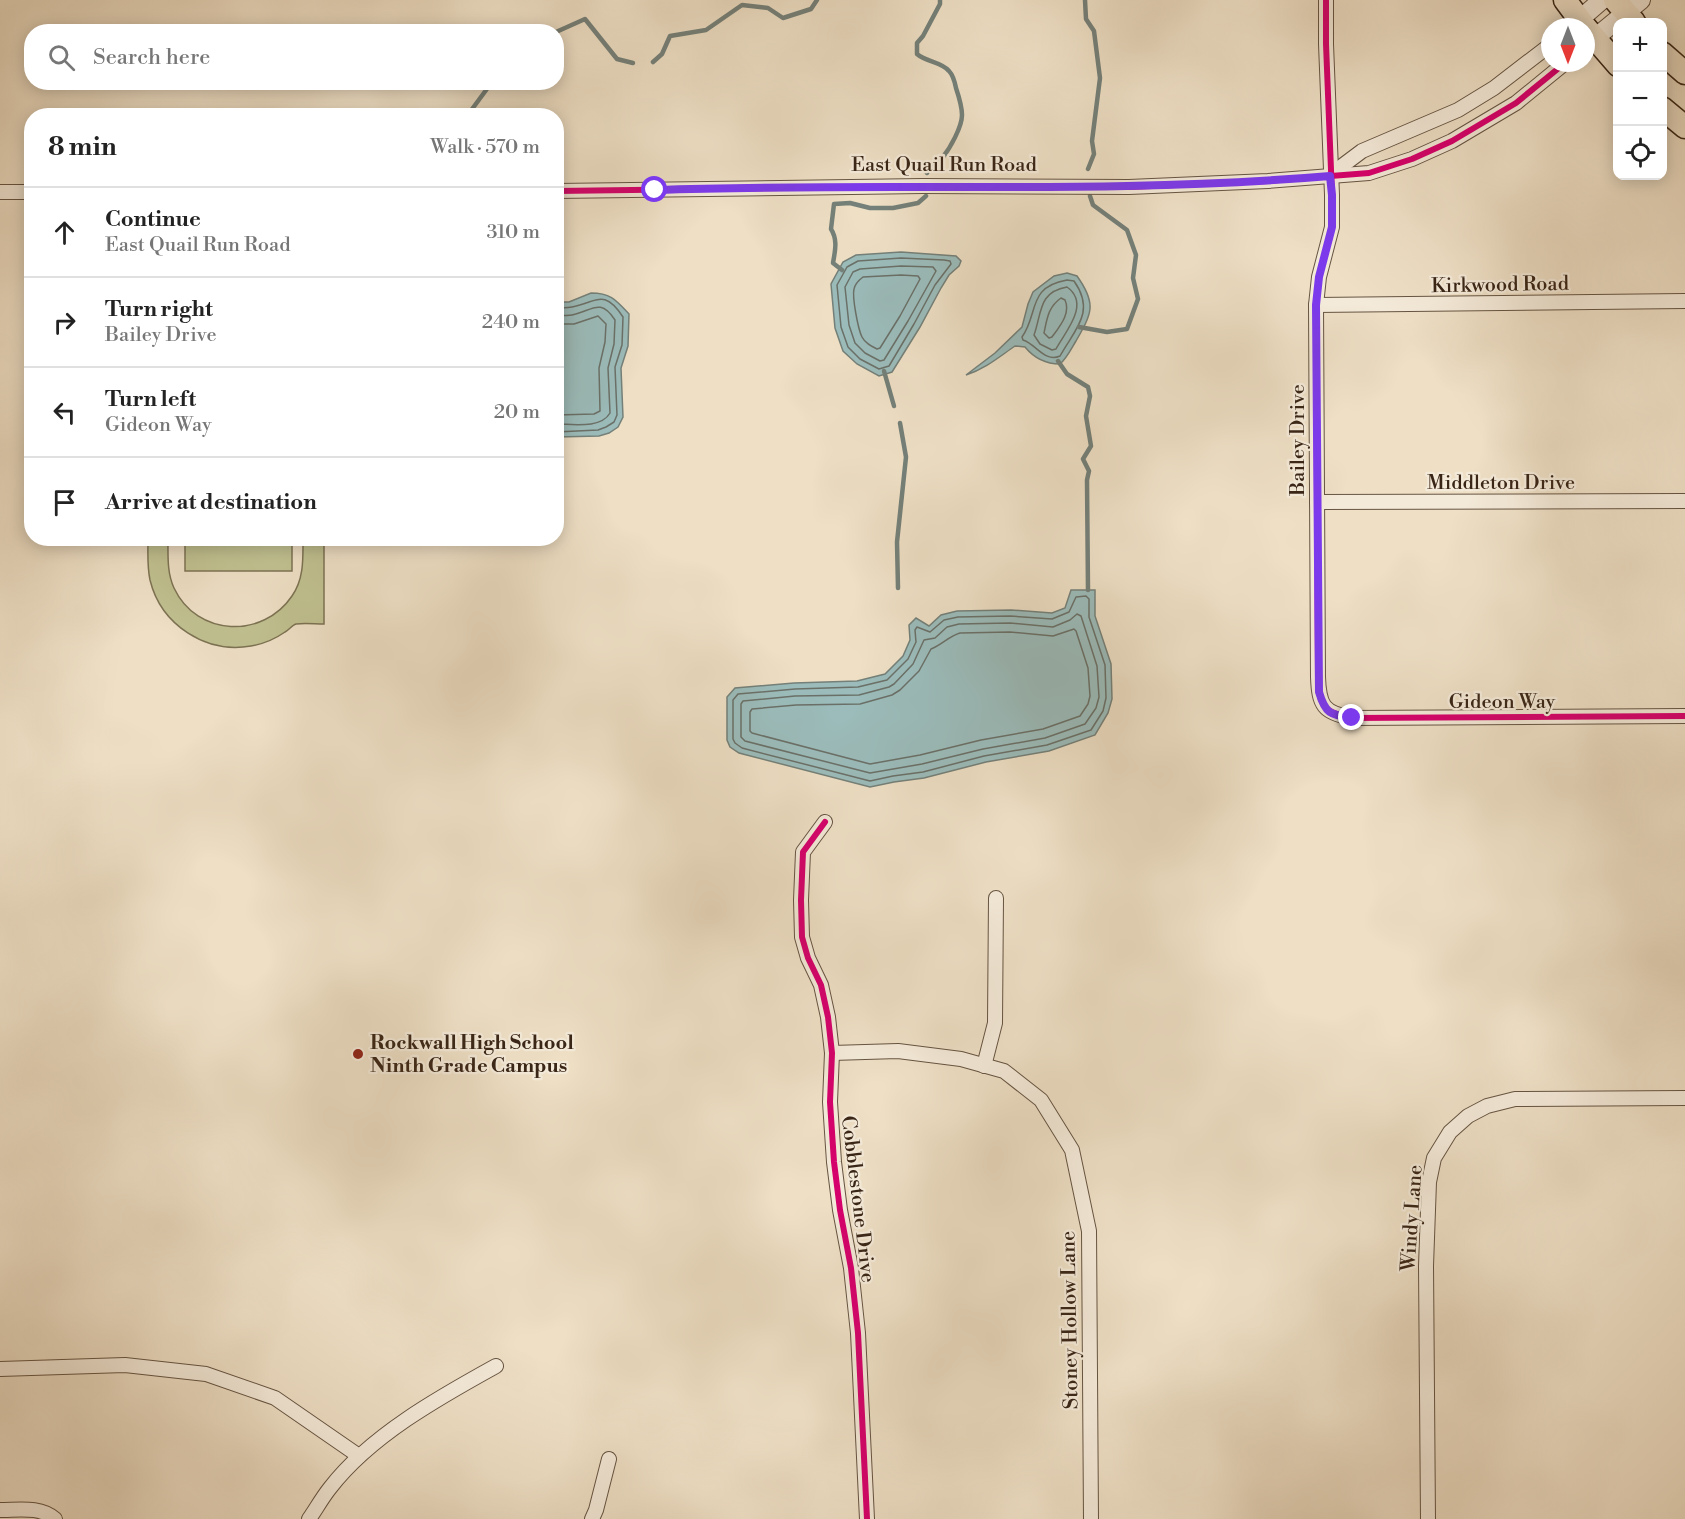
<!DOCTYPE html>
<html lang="en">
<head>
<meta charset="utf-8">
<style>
  :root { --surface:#fff; --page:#f2f2f2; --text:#222; --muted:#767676; --line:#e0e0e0 }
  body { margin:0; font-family:"Libre Bodoni",serif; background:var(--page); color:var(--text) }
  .controls { position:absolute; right:18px; top:18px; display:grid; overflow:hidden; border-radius:12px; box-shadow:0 3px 15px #0003 }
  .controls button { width:54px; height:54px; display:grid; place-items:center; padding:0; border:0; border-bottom:2px solid var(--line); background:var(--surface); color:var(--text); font:30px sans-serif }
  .compass { position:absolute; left:1541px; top:18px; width:54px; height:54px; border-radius:50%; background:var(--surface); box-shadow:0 3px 15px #0003; rotate:180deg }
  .stop { position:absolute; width:18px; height:18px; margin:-14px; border:4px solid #7c3aed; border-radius:50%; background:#fff }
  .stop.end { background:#7c3aed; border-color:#fff; box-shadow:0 2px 6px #0008 }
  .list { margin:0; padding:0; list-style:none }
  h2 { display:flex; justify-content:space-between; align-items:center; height:78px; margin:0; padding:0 24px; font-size:26px }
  h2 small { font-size:20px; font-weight:400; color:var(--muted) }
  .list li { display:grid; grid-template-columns:39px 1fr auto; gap:18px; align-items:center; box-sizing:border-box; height:90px; padding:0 24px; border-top:2px solid var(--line) }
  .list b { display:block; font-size:22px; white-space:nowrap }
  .list p { margin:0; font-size:20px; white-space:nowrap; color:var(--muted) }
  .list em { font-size:20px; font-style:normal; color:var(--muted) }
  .icon { flex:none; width:33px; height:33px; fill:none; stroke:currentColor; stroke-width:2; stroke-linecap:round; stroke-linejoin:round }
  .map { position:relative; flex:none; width:1685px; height:1519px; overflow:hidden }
  .search { position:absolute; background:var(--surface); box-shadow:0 3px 15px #0003; left:24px; top:24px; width:540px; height:66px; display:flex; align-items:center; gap:15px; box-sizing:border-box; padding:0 21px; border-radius:24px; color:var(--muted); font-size:22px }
  .panel { position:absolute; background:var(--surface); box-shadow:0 3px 15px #0003; left:24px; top:108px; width:540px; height:438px; border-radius:24px }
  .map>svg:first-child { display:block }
</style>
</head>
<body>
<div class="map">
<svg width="1685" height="1519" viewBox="0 0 1685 1519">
  <rect width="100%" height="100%" fill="#eedfc5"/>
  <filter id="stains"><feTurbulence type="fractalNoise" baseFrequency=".00333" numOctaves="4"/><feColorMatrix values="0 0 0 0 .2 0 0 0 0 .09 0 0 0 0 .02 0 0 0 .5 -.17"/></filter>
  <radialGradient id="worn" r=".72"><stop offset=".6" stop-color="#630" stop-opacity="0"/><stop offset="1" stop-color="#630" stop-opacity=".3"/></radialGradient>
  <!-- green -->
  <g fill="#c0c090" stroke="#7c7253" stroke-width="1.5">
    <path d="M148 539H168C168 556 167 573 174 588 197 637 263 639 292 596 304 579 303 559 303 539H324V624C315 624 304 623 296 624 292 625 289 630 285 632 275 639 263 644 251 646 206 654 161 625 150 580 147 566 148 552 148 539Z"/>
    <rect x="185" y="539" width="107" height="32"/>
  </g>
  <!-- water -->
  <g fill="#9bbcbb" stroke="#748079" stroke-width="1.5">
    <polygon points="901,252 956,256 961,261 959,266 949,275 941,288 920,327 892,372 879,376 857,364 843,351 835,328 831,284 843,262 856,255"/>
    <path d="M1067 273 1077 276C1097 304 1092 313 1076 341 1071 349 1067 358 1060 364 1046 364 1034 358 1025 347L1015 346C999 357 985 369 966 375L995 353 1022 327 1028 304 1033 292 1054 276Z"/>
    <path d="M591 293C611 293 616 300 629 314L628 346 621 368 623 417 618 427 609 433 599 436 557 437V302H569Z"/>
    <polygon points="1071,590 1095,590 1095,616 1111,664 1112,699 1108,713 1095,735 1049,751 986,762 924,778 894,782 870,787 739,753 730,747 727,740 727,697 735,688 794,683 857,681 885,674 903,656 910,640 909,625 916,618 929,626 941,615 957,611 1011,610 1052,613 1065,608"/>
  </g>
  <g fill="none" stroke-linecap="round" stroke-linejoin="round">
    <!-- shore -->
    <g stroke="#6a7068" stroke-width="1.5">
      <polygon points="901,258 944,260 950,261 951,264 935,285 914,324 889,366 879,369 860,359 848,347 841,327 837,285 847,267 858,261"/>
      <polygon points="901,266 933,267 936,271 908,321 884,360 880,361 865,353 855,343 849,325 845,287 853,272 860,269"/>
      <path d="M901 275 918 276 920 279 900 316 880 348 877 349C871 346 865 343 862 337 858 329 852 297 854 289 855 284 859 280 863 277Z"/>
      <path d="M1067 280 1074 281C1096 312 1075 329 1060 356 1045 363 1036 344 1023 340L1022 337C1039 313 1027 287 1067 280Z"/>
      <path d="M1067 287C1091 304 1065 332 1056 349L1052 350 1040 344 1034 335C1042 313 1038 292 1067 287Z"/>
      <path d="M1061 298 1065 300C1071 313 1060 326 1052 337L1049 338 1044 333C1047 319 1048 307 1061 298Z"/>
      <path d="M556 307C561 308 567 308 572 307 597 302 604 288 623 317L622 345 615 367 617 415 614 422 606 427 598 430 556 432"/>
      <path d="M556 315C561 315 567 316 572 315 592 311 600 297 615 320L614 344 608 368 610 413C601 429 572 424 556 424"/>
      <polyline points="556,324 574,324 598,316 606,324 605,342 599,368 600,411 594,414 556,415"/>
      <polygon points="1086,596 1089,599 1089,617 1105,665 1106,698 1103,711 1091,730 1047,745 984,756 923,772 893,776 870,781 742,748 735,743 733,739 733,700 738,694 795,689 858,687 887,680 908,659 916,642 915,630 917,627 930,632 944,620 958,617 1010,616 1052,619 1069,612 1076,597"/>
      <polygon points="1077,614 1081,616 1097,666 1099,697 1096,708 1085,724 1045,738 983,749 922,764 870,773 745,741 741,737 741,704 743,701 795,696 859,695 889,687 894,684 913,664 924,640 935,638 947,627 959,624 1010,623 1053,627 1070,620"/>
      <path d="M1074 629 1076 631 1088 668 1090 696 1088 704 1080 716 1043 729 981 740 920 755 870 764 752 733 750 731V712L752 709 796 705 860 704 892 695 900 690 919 671 931 649C942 645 949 636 960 633L1010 632 1053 636Z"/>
    </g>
    <!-- stream -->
    <g stroke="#748079" stroke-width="4.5">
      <polyline points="1085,0 1086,19 1094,31 1100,78 1092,141 1094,154 1088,169"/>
      <polyline points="556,32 585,19 617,59 633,63"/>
      <polyline points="653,62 662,54 670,36 706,30 742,5 768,8 783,18 811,9 817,0"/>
      <polyline points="467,116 492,82"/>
      <path d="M927 173C931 165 938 164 943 157 950 148 962 127 962 115 962 106 959 97 956 88 955 83 953 75 949 71 942 62 926 62 917 54V43L923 36 940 4V0"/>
      <path d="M842 270 833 263C835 251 838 240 831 229L834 204 850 203 870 208H893L918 203 926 196"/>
      <polyline points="1079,327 1107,332 1127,329 1138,299 1133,278 1136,255 1127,230 1093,205 1090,196"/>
      <polyline points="1058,361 1067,374 1088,387 1090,396 1086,416 1091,446 1083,459 1089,471 1087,480 1088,590"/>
      <polyline points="884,371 894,406"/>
      <polyline points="898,588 897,542 906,457 900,423"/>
    </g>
    <defs>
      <g id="minor">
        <path d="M1326 0V44L1332 195V227L1319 277 1316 305 1318 677C1319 705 1323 713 1352 718L1685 716"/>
        <polyline points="1330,175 1362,151 1458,110 1494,88 1550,45"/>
        <polyline points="556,191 923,186 1129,187 1268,181 1369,173 1412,159 1452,141 1516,103 1565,63"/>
        <polyline points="0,192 32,192"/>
        <polyline points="1316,305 1685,301"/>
        <polyline points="1317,502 1685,501"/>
        <polyline points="825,822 803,852 801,900 802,937 808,958 821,985 828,1017 832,1053 830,1102 834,1162 840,1210 851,1268 858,1333 867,1519"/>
        <polyline points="832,1053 898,1051 961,1059 1004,1071 1041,1100 1072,1150 1089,1231 1091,1519"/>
        <polyline points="984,1066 995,1023 996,898"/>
        <polyline points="0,1369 125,1365 206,1374 275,1398 359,1456"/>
        <path d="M0 1510C19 1510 40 1506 55 1519"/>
        <path d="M309 1519C316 1509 322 1498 330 1488 370 1436 438 1398 496 1366"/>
        <polyline points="592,1519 596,1510 609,1459"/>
        <polyline points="1428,1519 1426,1266 1429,1182 1434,1158 1450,1132 1468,1116 1487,1106 1515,1099 1685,1098"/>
      </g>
      <g id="tertiary">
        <polyline points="1579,20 1602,0"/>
        <polyline points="1595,38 1641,0"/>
      </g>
      <g id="primary">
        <polyline points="1565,0 1585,27"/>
        <polyline points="1615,0 1634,22"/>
        <polyline points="1586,28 1618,65"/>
        <polyline points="1662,53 1685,73"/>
        <polyline points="1662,108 1685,127"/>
      </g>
    </defs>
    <!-- minor casing -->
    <use href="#minor" stroke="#665442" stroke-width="16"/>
    <!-- tertiary casing -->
    <use href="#tertiary" stroke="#665442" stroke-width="20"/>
    <!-- primary casing -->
    <use href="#primary" stroke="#392516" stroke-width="25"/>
    <!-- minor -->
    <use href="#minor" stroke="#f4ead9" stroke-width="14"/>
    <!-- tertiary -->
    <use href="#tertiary" stroke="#f4ead9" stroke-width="18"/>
    <!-- primary -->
    <use href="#primary" stroke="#eedfc5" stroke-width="22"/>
    <defs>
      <g id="cycleway">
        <path d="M1326 0V44L1332 195V227L1319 277 1316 305 1318 677C1319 705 1323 713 1352 718L1685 716"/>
        <polyline points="556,191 923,186 1129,187 1268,181 1369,173 1412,159 1452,141 1516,103 1565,63"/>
        <polyline points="825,822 803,852 801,900 802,937 808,958 821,985 828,1017 832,1053 830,1102 834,1162 840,1210 851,1268 858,1333 867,1519"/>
      </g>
    </defs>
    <!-- cycleway casing -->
    <use href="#cycleway" stroke="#f4ead9" stroke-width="10"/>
    <!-- cycleway -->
    <use href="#cycleway" stroke="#d6006c" stroke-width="6"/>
  </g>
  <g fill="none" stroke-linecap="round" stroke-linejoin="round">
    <!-- route -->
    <path stroke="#7c3aed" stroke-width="8" d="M655 190C880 182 1106 195 1330 176L1332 195V227L1319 277 1316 305 1319 692C1325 713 1330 715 1352 718"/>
  </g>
  <!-- markers -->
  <circle fill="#8f2418" stroke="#f4ead9" stroke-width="2" cx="358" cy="1054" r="6"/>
  <g text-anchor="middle" stroke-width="4.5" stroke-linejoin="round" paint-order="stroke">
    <!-- street labels -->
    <g font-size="20" fill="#392516" stroke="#f4ead9">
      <text x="944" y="171">East Quail Run Road</text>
      <text transform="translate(1500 284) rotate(-1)" y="7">Kirkwood Road</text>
      <text transform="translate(1297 440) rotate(-90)" y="7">Bailey Drive</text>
      <text x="1501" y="489">Middleton Drive</text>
      <text x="1502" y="708">Gideon Way</text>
      <text transform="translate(859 1199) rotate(83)" y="7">Cobblestone Drive</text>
      <text transform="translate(1411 1218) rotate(-86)" y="7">Windy Lane</text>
      <text transform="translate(1069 1320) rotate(-91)" y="7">Stoney Hollow Lane</text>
    </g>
    <!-- poi labels -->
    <g font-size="20" font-weight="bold" fill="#392516" stroke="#f4ead9" text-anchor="start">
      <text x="370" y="1049">Rockwall High School<tspan x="370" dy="23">Ninth Grade Campus</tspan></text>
    </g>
  </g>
  <rect width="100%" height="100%" filter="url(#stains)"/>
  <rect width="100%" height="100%" fill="url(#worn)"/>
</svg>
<div class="controls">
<button>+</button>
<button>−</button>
<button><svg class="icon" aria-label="locate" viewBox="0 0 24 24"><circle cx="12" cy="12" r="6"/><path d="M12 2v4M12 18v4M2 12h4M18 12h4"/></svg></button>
</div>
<svg class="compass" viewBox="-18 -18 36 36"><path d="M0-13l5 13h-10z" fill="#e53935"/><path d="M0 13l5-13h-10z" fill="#767676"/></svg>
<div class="stop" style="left:655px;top:190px"></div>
<div class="stop end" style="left:1352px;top:718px"></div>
<div class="search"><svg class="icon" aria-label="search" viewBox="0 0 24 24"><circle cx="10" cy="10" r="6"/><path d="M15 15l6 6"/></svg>Search here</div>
<section class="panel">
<h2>8 min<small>Walk · 570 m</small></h2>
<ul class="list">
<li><svg class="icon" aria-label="ahead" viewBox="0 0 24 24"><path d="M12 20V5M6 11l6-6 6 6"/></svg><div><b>Continue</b><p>East Quail Run Road</p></div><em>310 m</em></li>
<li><svg class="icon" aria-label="right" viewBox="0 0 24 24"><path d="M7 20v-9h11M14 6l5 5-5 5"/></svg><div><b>Turn right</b><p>Bailey Drive</p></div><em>240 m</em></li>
<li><svg class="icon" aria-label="left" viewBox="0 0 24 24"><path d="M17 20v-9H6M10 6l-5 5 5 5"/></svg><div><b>Turn left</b><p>Gideon Way</p></div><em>20 m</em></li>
<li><svg class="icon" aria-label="arrive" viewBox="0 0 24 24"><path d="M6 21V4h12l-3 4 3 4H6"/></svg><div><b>Arrive at destination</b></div></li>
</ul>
</section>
</div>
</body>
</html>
